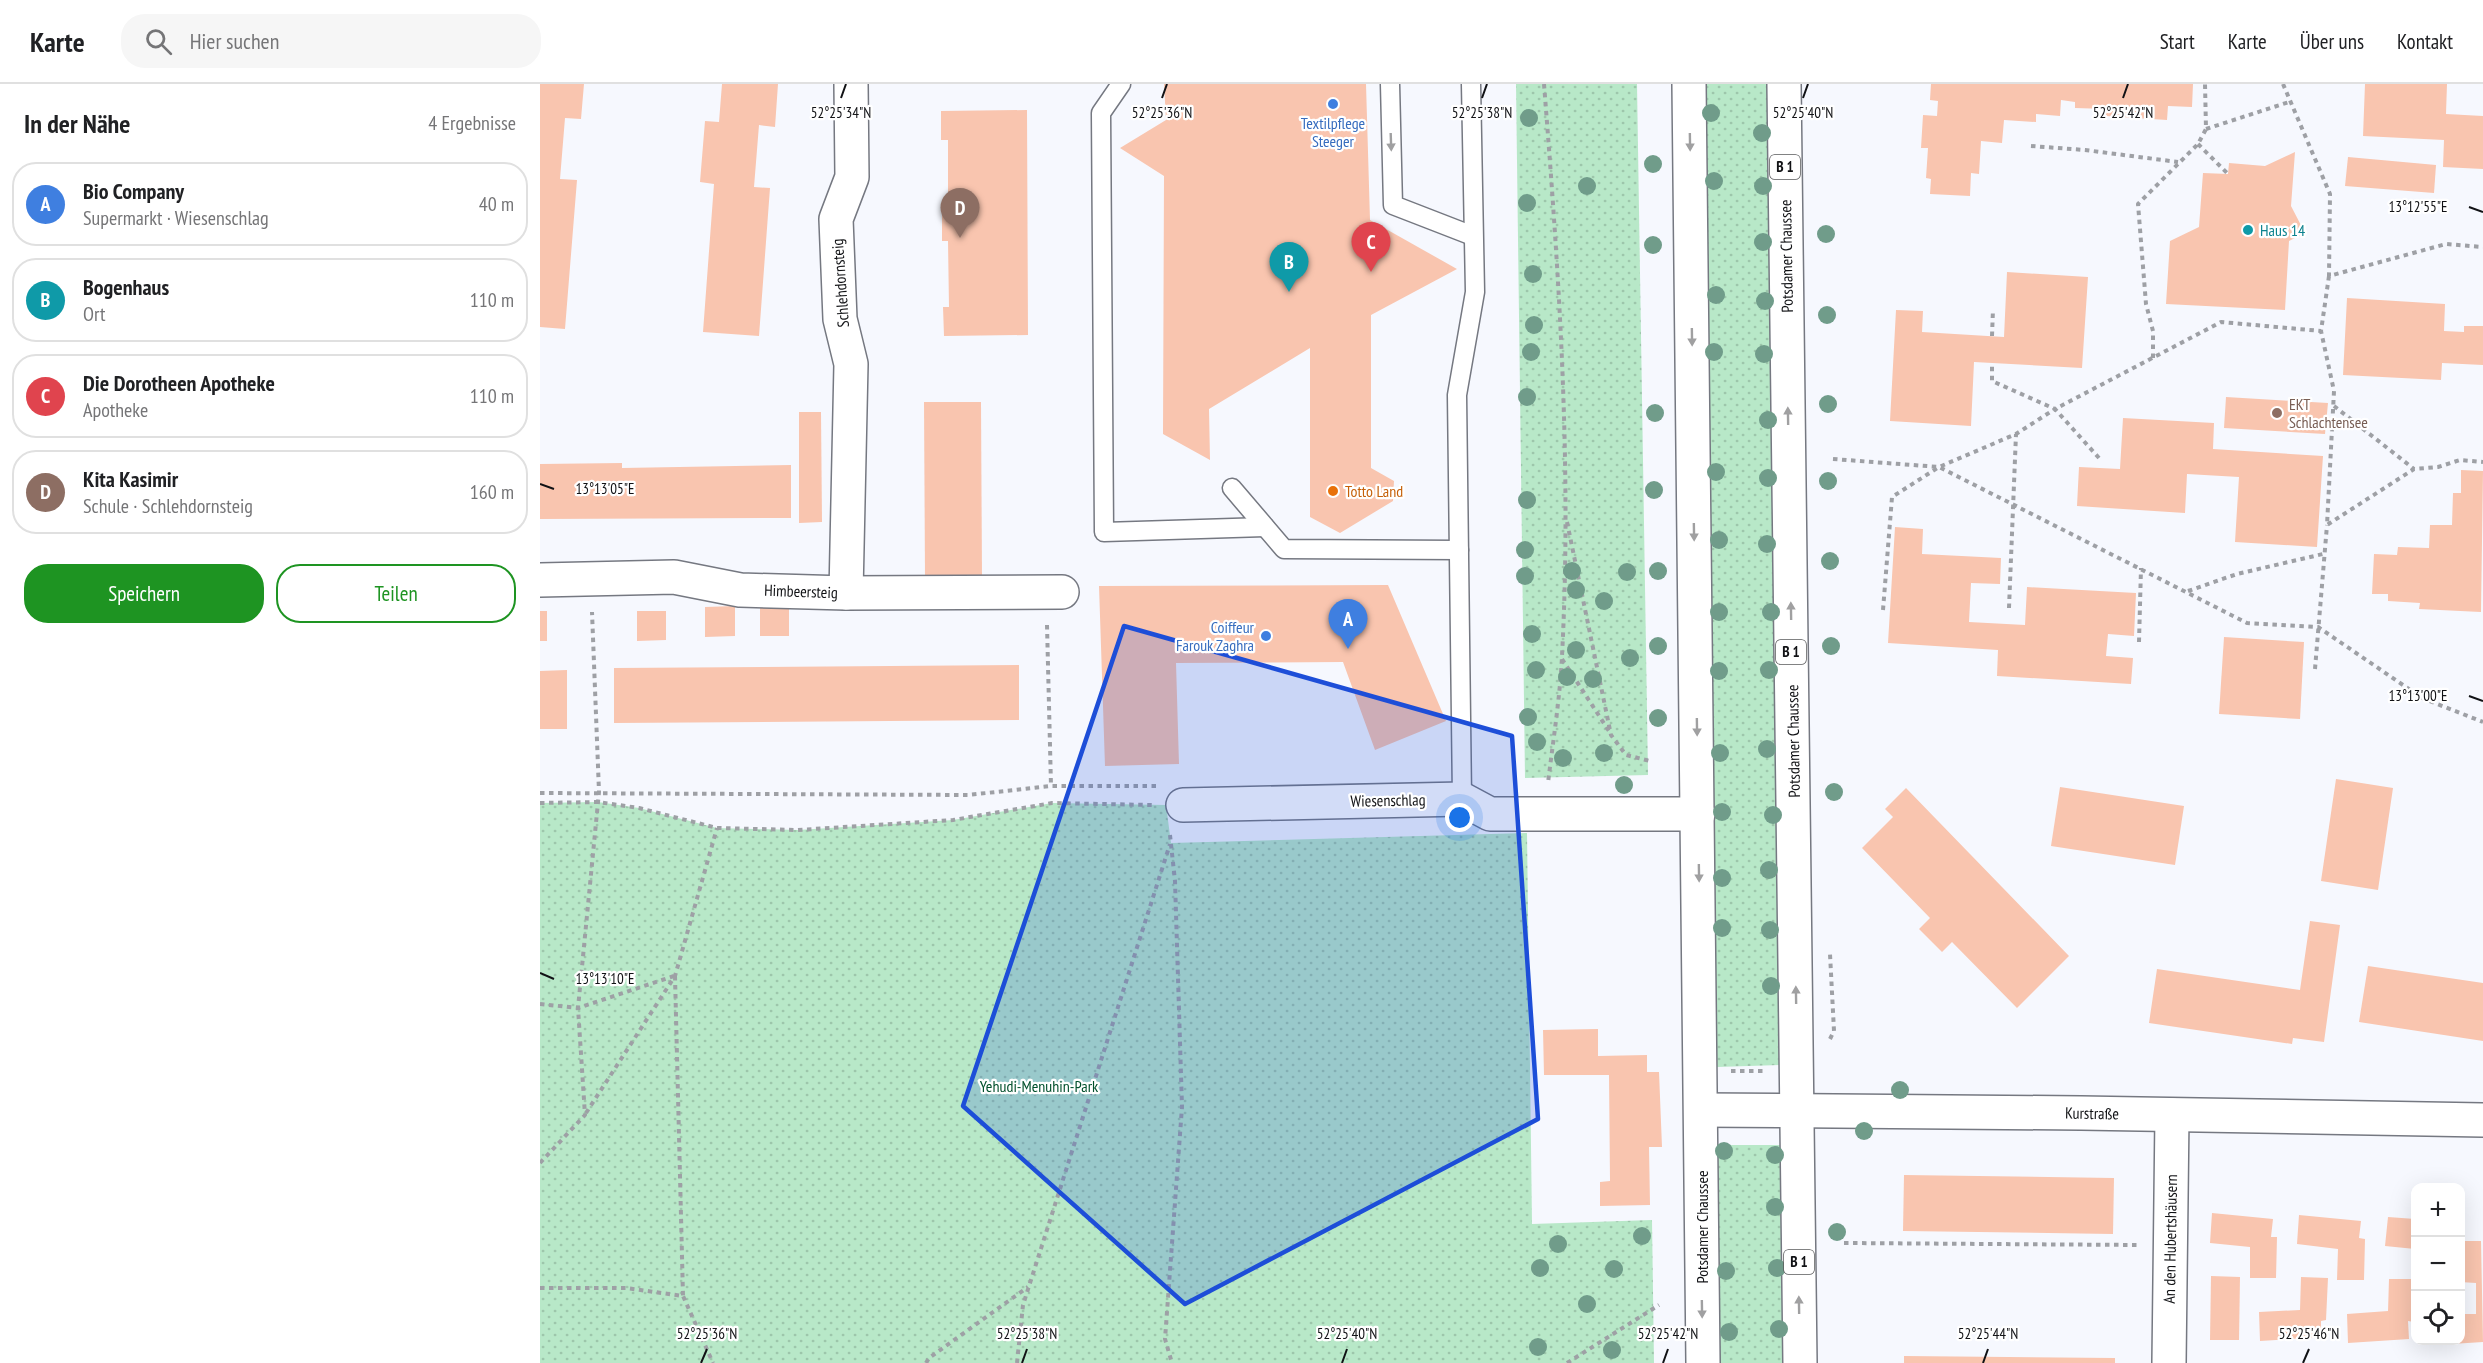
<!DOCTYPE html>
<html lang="de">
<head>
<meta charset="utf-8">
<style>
  :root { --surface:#fff; --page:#f6f6f6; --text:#202124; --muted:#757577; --line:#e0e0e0; --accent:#1e9422 }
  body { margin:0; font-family:"PT Sans Narrow",sans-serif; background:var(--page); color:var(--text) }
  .controls { position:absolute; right:18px; bottom:18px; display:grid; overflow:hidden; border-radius:12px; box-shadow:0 6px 24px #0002 }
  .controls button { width:54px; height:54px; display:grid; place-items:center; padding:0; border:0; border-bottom:2px solid var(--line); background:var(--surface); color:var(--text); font:30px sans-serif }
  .you { position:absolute; left:920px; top:734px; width:21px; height:21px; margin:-15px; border:4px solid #fff; border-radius:50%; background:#1a73e8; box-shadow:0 0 0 9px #1a73e833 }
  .badge { display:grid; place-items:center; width:39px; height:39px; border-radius:50%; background:var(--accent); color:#fff; font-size:20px; font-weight:700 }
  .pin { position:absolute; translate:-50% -50px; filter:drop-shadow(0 2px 3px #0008) }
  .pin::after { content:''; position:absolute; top:32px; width:21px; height:18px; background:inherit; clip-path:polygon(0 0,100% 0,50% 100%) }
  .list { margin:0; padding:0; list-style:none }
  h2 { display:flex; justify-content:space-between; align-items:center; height:78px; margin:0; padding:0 24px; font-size:26px }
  h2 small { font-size:20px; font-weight:400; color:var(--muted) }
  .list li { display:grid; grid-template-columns:39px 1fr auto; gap:18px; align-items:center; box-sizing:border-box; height:84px; margin:0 12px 12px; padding:0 12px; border:2px solid var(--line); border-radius:24px }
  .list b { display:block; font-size:22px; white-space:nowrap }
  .list p { margin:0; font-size:20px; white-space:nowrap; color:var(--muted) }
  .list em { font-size:20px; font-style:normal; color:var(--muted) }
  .actions { display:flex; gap:12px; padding:18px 24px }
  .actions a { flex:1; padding:14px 0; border:2px solid var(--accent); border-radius:24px; text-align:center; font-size:21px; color:var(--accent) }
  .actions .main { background:var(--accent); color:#fff }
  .icon { flex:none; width:33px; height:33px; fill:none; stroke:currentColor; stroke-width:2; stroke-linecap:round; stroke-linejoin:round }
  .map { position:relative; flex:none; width:1943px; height:1279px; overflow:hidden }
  header { display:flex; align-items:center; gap:36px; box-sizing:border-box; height:84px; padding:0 30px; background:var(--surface); border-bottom:2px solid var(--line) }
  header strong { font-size:28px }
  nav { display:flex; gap:33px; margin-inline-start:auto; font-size:21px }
  .search { width:420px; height:54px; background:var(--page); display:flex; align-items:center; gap:15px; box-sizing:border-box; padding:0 21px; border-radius:24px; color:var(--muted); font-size:22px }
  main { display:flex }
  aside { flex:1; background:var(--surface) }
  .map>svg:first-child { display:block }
</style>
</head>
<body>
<header>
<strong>Karte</strong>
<div class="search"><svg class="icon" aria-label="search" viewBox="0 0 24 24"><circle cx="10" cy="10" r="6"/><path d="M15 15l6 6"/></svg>Hier suchen</div>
<nav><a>Start</a><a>Karte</a><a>Über uns</a><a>Kontakt</a></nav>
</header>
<main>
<aside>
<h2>In der Nähe<small>4 Ergebnisse</small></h2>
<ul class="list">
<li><span class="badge" style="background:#3f7fe0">A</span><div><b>Bio Company</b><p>Supermarkt · Wiesenschlag</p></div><em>40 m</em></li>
<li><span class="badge" style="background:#0f9aa8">B</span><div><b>Bogenhaus</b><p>Ort</p></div><em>110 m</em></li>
<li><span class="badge" style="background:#e0444e">C</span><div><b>Die Dorotheen Apotheke</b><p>Apotheke</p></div><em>110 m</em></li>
<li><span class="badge" style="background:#8d6e63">D</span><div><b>Kita Kasimir</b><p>Schule · Schlehdornsteig</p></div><em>160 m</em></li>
</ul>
<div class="actions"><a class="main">Speichern</a><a>Teilen</a></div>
</aside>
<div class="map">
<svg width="1943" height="1279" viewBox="0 0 1943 1279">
  <defs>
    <pattern id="green-dots" width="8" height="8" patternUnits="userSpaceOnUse" patternTransform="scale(1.5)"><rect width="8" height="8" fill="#b8e8c8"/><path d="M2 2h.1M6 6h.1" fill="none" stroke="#9dc6ab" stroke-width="1.8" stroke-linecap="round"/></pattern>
  </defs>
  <rect width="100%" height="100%" fill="#f6f8fe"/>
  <!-- green -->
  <g fill="url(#green-dots)">
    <polygon points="976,0 1097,0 1108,691 985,694"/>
    <polygon points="1165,0 1230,0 1241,981 1177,983"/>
    <polygon points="58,718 99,724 177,744 258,746 413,736 512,719 626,721 631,759 987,749 992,1140 1112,1136 1114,1279 0,1279 0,719"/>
    <polygon points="1176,1061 1242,1061 1246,1279 1179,1279"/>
  </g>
  <!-- building -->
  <g fill="#f9c5af">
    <polygon points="0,0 44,0 41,35 25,34 20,95 37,96 25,245 0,243"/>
    <polygon points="182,0 238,0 235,43 219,41 214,103 230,104 219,252 163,248 174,100 160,98 165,37 179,38"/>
    <polygon points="624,0 826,0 830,136 917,185 831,231 831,384 854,397 853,417 800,449 770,433 770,264 669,325 670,376 623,350 624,92 580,64 626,36"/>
    <polygon points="1391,0 1653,0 1652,23 1628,22 1627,36 1566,32 1566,25 1535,24 1535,18 1521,16 1520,32 1496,30 1496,38 1464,36 1462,59 1441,57 1439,90 1431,89 1430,112 1390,110 1391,95 1386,94 1388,64 1381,64 1383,31 1397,32 1398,17 1390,16"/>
    <polygon points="1825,0 1907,0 1906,30 1943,32 1943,85 1903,83 1904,56 1823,52"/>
    <polygon points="487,26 488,251 404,252 403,223 409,223 408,157 402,157 402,121 408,121 408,56 401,56 401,27"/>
    <polygon points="1755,68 1751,122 1765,149 1749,157 1745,226 1626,220 1630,157 1659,143 1663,89 1688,90 1689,79 1725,82"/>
    <polygon points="1808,73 1896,81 1894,109 1805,102"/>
    <polygon points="1467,188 1548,193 1542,284 1434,278 1431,342 1350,337 1356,226 1383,227 1382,248 1464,253"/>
    <polygon points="1807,214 1905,220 1904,247 1924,248 1924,242 1943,242 1943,281 1902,279 1901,296 1803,291"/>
    <polygon points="1686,313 1788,319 1785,350 1684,344"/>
    <polygon points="384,318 441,318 442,493 385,494"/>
    <polygon points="259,328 281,328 282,438 259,439"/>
    <polygon points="1583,334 1674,339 1673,365 1783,372 1777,463 1695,458 1699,393 1647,390 1645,429 1537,422 1539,383 1580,385"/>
    <polygon points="82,379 82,384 251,381 251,434 0,435 0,380"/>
    <polygon points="1921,386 1943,387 1941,528 1879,525 1880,519 1848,517 1848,510 1832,510 1834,470 1857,471 1858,463 1889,464 1890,441 1912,441 1913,409 1921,409"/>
    <polygon points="1355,443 1383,445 1382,470 1461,474 1460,500 1431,499 1429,538 1485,541 1487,503 1596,509 1594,552 1568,550 1566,572 1593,574 1591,600 1457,592 1458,566 1348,559"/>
    <polygon points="848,501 906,637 835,666 803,578 636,579 639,680 565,682 559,502"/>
    <polygon points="195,522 195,552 165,553 165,523"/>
    <rect x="220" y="522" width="29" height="30"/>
    <rect x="0" y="527" width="7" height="30"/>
    <polygon points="97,527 126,527 126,556 97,557"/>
    <polygon points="1684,553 1764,558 1760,635 1679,630"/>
    <polygon points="479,581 479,636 74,639 74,584"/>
    <polygon points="27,586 27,645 0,645 0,587"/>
    <polygon points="1796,695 1853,704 1838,806 1781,797"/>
    <polygon points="1520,703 1644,722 1635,781 1511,762"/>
    <polygon points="1366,704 1529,872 1477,924 1412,858 1402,868 1379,845 1390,834 1322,764 1353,733 1345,725"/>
    <polygon points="1770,837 1800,841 1784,958 1753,954 1752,960 1609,939 1617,885 1760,906"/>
    <polygon points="1828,882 1943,899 1943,957 1819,938"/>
    <polygon points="1058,945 1058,972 1107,971 1107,988 1119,988 1122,1063 1109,1063 1110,1121 1060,1122 1060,1098 1070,1097 1069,991 1004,991 1003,946"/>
    <polygon points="1364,1091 1574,1094 1573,1150 1363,1147"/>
    <polygon points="1672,1129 1733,1135 1731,1153 1737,1153 1736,1194 1710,1194 1710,1163 1670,1159"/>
    <polygon points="1759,1131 1821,1137 1819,1154 1825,1155 1824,1196 1797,1196 1798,1165 1757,1160"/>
    <polygon points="1848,1133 1875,1135 1875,1165 1845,1162"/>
    <polygon points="1920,1157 1941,1157 1943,1258 1896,1261 1895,1257 1920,1257 1920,1230 1936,1230 1936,1199 1920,1198"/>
    <polygon points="1671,1192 1700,1193 1699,1256 1670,1256"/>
    <polygon points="1761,1193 1788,1194 1786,1236 1781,1237 1781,1253 1720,1257 1719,1228 1760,1226"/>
    <polygon points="1849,1195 1876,1195 1874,1238 1868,1237 1869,1255 1808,1259 1807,1230 1848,1227"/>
    <polygon points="1364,1272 1575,1274 1575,1279 1364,1279"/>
  </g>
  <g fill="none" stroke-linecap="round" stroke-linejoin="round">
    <defs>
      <g id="lane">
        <polyline points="581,0 561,29 564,448 725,443"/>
        <polyline points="850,0 853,121 933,152"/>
        <polyline points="692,404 744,465 919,466"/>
        <polyline points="922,715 917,311 935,208 931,0"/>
      </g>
      <g id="street">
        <polyline points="0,496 134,493 200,506 306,509 522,508"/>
        <polyline points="306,509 311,280 300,235 296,135 312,93 311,0"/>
        <polyline points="643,721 922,715 950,730 1158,730"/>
        <polyline points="1161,1026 1541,1029 1943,1036"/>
        <polyline points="1629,1279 1632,1031"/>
      </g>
      <g id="primary">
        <polyline points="1149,0 1163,1279"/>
        <polyline points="1244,0 1260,1279"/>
      </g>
    </defs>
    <!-- lane casing -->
    <use href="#lane" stroke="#757881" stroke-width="21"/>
    <!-- street casing -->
    <use href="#street" stroke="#757881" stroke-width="36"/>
    <!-- primary casing -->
    <use href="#primary" stroke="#757881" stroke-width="36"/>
    <!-- path -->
    <g stroke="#9ea0a5" stroke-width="4" stroke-dasharray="4.5 4.5" stroke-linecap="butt">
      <path d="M1004 0C1019 190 1032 382 1022 572 1020 614 1013 657 1008 699"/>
      <polyline points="1743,0 1790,110 1789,192 1906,160 1943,163"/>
      <polyline points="1666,45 1749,18"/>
      <polyline points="1658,60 1688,90"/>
      <polyline points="1491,62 1545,66 1638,78"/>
      <polyline points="1789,192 1781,247 1794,307 1787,441 1874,385 1898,383 1920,376 1943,378"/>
      <polyline points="1452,252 1453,225"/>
      <polyline points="1613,274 1613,247 1606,220 1598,120 1658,60 1666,45 1665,0"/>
      <polyline points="1794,322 1874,385"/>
      <polyline points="1559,374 1515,325 1681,238 1781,247"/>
      <polyline points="1293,375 1399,383 1707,539 1778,543 1882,614 1943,638"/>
      <polyline points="1027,438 1071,651 1086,671 1110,677"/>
      <polyline points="1648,507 1697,490 1783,470"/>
      <polyline points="1469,524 1476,350"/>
      <polyline points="1343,526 1352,413 1399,383 1476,350 1515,325 1452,297 1452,279"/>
      <polyline points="507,541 511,702"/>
      <polyline points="1599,558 1601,484"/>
      <polyline points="1022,575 1069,647"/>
      <polyline points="1775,585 1787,441"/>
      <polyline points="0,709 428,711 511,702 617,702"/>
      <polyline points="0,719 58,718 99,724 177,744 258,746 413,736 512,719 612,721"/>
      <polyline points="630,751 635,797 642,1023 625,1255 632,1279"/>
      <polyline points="135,892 143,1212"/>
      <polyline points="0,920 38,924 134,892"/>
      <polyline points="1290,955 1294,947 1290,870"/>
      <polyline points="1191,987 1223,987"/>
      <polyline points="46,1029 135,892 177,744"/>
      <polyline points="0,1079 45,1031 38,924 59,708 52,528"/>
      <polyline points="1304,1159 1598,1161"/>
      <polyline points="0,1204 86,1204 143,1212 173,1279"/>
      <polyline points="386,1279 389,1274 488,1203"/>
      <polyline points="477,1279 483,1221 630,760"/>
      <polyline points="1027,1279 1119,1221"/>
    </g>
    <!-- lane -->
    <use href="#lane" stroke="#fff" stroke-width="18"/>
    <!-- street -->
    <use href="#street" stroke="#fff" stroke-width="33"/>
    <!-- primary -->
    <use href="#primary" stroke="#fff" stroke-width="33"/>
  </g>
  <!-- trees -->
  <g fill="#709c8a">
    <circle cx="1171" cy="29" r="9"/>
    <circle cx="989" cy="34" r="9"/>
    <circle cx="1222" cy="49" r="9"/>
    <circle cx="1113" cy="80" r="9"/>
    <circle cx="1174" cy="97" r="9"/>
    <circle cx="1047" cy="102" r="9"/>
    <circle cx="1223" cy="102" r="9"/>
    <circle cx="987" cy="119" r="9"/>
    <circle cx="1286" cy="150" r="9"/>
    <circle cx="1223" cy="158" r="9"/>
    <circle cx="1113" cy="161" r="9"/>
    <circle cx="993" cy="190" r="9"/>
    <circle cx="1176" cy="211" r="9"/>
    <circle cx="1225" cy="217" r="9"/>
    <circle cx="1287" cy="231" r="9"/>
    <circle cx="994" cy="241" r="9"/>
    <circle cx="991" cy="268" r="9"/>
    <circle cx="1174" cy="268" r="9"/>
    <circle cx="1224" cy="270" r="9"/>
    <circle cx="987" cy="313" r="9"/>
    <circle cx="1288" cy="320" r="9"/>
    <circle cx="1115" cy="329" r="9"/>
    <circle cx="1228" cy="336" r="9"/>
    <circle cx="1176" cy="388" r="9"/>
    <circle cx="1228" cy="394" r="9"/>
    <circle cx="1288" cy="397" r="9"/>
    <circle cx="1114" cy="406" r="9"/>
    <circle cx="987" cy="416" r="9"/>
    <circle cx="1179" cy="456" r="9"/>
    <circle cx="1227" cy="460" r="9"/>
    <circle cx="985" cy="466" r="9"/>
    <circle cx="1290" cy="477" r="9"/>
    <circle cx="1032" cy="487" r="9"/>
    <circle cx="1118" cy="487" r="9"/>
    <circle cx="1087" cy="488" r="9"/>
    <circle cx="985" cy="492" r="9"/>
    <circle cx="1036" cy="506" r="9"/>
    <circle cx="1064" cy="517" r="9"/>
    <circle cx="1179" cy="528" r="9"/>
    <circle cx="1231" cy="528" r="9"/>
    <circle cx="992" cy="550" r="9"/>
    <circle cx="1118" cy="562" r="9"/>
    <circle cx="1291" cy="562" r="9"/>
    <circle cx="1036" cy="566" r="9"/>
    <circle cx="1090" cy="574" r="9"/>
    <circle cx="996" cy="586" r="9"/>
    <circle cx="1229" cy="586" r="9"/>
    <circle cx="1179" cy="587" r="9"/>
    <circle cx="1027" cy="593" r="9"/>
    <circle cx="1053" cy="595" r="9"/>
    <circle cx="988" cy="633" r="9"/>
    <circle cx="1118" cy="634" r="9"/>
    <circle cx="997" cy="658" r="9"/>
    <circle cx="1227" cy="665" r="9"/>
    <circle cx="1064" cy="669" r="9"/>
    <circle cx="1180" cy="669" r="9"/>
    <circle cx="1023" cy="674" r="9"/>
    <circle cx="1084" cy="701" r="9"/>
    <circle cx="1294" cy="708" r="9"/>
    <circle cx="1182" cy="728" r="9"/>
    <circle cx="1233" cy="731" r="9"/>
    <circle cx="1229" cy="786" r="9"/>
    <circle cx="1182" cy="794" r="9"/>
    <circle cx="1182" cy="844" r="9"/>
    <circle cx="1230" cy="846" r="9"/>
    <circle cx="1231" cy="902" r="9"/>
    <circle cx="1360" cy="1006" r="9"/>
    <circle cx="1324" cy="1047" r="9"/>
    <circle cx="1184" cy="1067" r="9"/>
    <circle cx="1235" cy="1071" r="9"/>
    <circle cx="1235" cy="1123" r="9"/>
    <circle cx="1297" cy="1148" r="9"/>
    <circle cx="1102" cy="1152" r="9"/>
    <circle cx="1018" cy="1160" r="9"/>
    <circle cx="1000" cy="1184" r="9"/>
    <circle cx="1237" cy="1184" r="9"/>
    <circle cx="1074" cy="1185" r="9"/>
    <circle cx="1186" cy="1187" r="9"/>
    <circle cx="1047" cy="1220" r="9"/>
    <circle cx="1239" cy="1245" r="9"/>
    <circle cx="1189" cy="1248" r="9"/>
    <circle cx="998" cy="1263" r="9"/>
    <circle cx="1072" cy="1266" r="9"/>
  </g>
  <!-- one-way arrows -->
  <defs><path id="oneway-solid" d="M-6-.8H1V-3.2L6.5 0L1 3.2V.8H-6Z" transform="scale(1.5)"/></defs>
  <g fill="#a0a0a1">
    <use href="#oneway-solid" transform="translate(851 58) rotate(88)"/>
    <use href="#oneway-solid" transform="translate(1150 58) rotate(89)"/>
    <use href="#oneway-solid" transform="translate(1152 253) rotate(89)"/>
    <use href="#oneway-solid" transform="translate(1248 332) rotate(-91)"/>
    <use href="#oneway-solid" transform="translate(1154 448) rotate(89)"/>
    <use href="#oneway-solid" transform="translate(1251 527) rotate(-91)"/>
    <use href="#oneway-solid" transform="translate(1157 643) rotate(89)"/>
    <use href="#oneway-solid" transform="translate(1159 789) rotate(89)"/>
    <use href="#oneway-solid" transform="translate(1256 911) rotate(-91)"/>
    <use href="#oneway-solid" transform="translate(1259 1221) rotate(-91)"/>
    <use href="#oneway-solid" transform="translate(1162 1225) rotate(89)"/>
  </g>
  <!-- marked area -->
  <path fill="#1d4ed8" fill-opacity="0.2" stroke="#1d4ed8" stroke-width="4.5" stroke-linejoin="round" d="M584 542 972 652 998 1035 645 1220 423 1022Z"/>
  <!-- ticks -->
  <path fill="none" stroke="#111215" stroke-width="2" d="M301 14 306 0M622 14 627 0M942 14 947 0M1263 14 1268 0M1583 14 1588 0M1929 123 1943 128M0 400 14 405M1929 612 1943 617M0 889 14 895M161 1279 167 1265M482 1279 487 1265M802 1279 807 1265M1123 1279 1128 1265M1443 1279 1448 1265M1763 1279 1769 1265"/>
  <!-- markers -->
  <g fill="#3f7fe0" stroke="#fff" stroke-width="2">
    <circle cx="793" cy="20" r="6"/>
    <circle cx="726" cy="552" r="6"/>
  </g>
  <circle fill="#0f9aa8" stroke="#fff" stroke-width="2" cx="1708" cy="146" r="6"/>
  <circle fill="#8d6e63" stroke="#fff" stroke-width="2" cx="1737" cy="329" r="6"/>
  <circle fill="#e8710a" stroke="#fff" stroke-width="2" cx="793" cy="407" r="6"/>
  <g text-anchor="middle" stroke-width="4.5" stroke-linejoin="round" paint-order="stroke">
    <!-- shield labels -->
    <g fill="#fff" stroke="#58595b" stroke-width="1.5">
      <rect x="1230" y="71" width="30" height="24" rx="4.5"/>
      <rect x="1236" y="556" width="30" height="24" rx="4.5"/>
      <rect x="1244" y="1166" width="30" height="24" rx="4.5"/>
    </g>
    <g font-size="15" font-weight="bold" fill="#111215">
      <text x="1245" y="88">B 1</text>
      <text x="1251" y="573">B 1</text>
      <text x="1259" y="1183">B 1</text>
    </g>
    <!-- shop labels -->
    <g font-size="16" fill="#366cbe" stroke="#fff">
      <text x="793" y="45">Textilpflege<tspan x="793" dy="18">Steeger</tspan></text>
      <text x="714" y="549" text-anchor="end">Coiffeur<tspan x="714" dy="18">Farouk Zaghra</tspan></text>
    </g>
    <!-- culture labels -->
    <g font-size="16" fill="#0d838f" stroke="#fff" text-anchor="start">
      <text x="1720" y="152">Haus 14</text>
    </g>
    <!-- street labels -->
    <g font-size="16" fill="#111215" stroke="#fff">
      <text transform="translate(1246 172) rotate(-91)" y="6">Potsdamer Chaussee</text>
      <text transform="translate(300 199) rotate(-94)" y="6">Schlehdornsteig</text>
      <text transform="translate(261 507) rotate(2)" y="6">Himbeersteig</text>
      <text transform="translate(1253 657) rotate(-91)" y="6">Potsdamer Chaussee</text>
      <text transform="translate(848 716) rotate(-1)" y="6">Wiesenschlag</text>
      <text transform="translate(1552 1029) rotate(1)" y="6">Kurstraße</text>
      <text transform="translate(1162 1143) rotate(-90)" y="6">Potsdamer Chaussee</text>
      <text transform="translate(1630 1155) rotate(-89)" y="6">An den Hubertshäusern</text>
    </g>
    <!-- education labels -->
    <g font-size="16" fill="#785e54" stroke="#fff" text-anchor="start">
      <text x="1749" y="326">EKT<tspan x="1749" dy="18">Schlachtensee</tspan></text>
    </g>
    <!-- food labels -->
    <g font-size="16" fill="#c56008" stroke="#fff" text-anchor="start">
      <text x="805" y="413">Totto Land</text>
    </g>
    <!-- park labels -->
    <g font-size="16" fill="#02502c" stroke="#fff">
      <text x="499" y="1008">Yehudi-Menuhin-Park</text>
    </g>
  </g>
  <g font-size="15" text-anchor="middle" fill="#111215" stroke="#fff" stroke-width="4.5" stroke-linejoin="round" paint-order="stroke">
    <text x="301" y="34">52°25'34"N</text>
    <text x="622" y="34">52°25'36"N</text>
    <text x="942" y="34">52°25'38"N</text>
    <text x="1263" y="34">52°25'40"N</text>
    <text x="1583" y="34">52°25'42"N</text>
    <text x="1878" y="128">13°12'55"E</text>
    <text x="65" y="410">13°13'05"E</text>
    <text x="1878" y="617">13°13'00"E</text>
    <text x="65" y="900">13°13'10"E</text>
    <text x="167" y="1255">52°25'36"N</text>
    <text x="487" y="1255">52°25'38"N</text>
    <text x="807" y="1255">52°25'40"N</text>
    <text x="1128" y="1255">52°25'42"N</text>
    <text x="1448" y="1255">52°25'44"N</text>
    <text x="1769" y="1255">52°25'46"N</text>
  </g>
</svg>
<div class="controls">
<button>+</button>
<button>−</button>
<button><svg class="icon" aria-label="locate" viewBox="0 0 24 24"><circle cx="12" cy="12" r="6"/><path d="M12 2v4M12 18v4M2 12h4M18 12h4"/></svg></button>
</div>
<div class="you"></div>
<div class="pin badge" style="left:808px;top:565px;background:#3f7fe0">A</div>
<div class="pin badge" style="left:749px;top:208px;background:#0f9aa8">B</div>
<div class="pin badge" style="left:831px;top:188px;background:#e0444e">C</div>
<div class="pin badge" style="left:420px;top:154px;background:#8d6e63">D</div>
</div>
</main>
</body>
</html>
